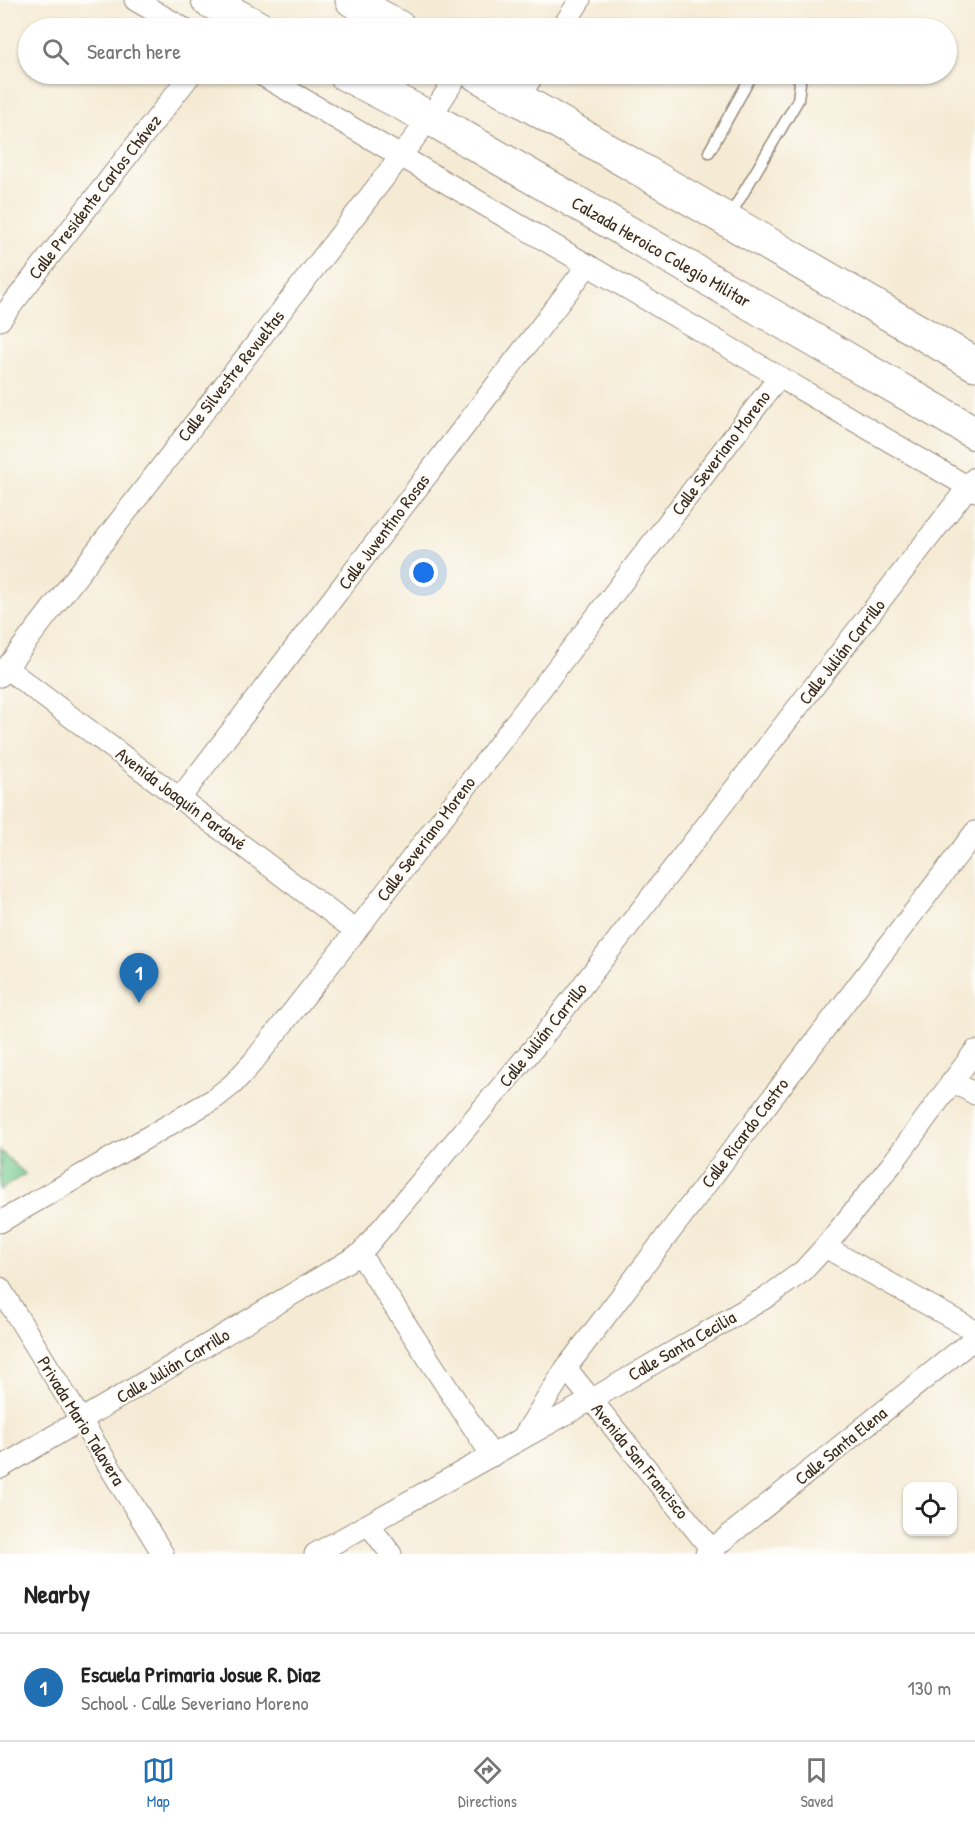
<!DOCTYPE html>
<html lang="en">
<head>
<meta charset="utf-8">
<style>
  :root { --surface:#fff; --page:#f2f2f2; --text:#222; --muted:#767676; --line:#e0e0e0; --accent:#1f6fb2 }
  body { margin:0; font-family:"Patrick Hand",sans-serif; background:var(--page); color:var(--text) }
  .controls { position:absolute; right:18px; bottom:18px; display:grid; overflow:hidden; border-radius:12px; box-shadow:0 2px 4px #0004 }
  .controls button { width:54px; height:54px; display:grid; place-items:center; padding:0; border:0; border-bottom:2px solid var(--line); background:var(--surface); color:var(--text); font:30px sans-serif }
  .you { position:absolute; left:424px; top:573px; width:21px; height:21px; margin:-15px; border:4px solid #fff; border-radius:50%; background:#1a73e8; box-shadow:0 0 0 9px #1a73e833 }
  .badge { display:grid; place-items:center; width:39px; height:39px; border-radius:50%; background:var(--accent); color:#fff; font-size:20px; font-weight:700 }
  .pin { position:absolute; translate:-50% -50px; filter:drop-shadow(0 2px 3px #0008) }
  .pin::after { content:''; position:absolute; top:32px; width:21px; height:18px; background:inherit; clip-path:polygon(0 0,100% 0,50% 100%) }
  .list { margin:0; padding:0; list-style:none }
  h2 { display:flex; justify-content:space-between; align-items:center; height:78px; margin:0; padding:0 24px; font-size:26px }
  h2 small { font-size:20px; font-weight:400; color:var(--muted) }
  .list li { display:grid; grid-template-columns:39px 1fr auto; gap:18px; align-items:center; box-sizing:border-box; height:108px; padding:0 24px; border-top:2px solid var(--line) }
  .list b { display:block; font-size:22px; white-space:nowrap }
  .list p { margin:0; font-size:20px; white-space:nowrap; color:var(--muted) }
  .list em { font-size:20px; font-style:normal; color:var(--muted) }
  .icon { flex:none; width:33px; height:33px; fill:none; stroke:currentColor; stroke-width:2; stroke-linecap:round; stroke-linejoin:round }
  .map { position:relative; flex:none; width:975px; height:1554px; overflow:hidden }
  .search { position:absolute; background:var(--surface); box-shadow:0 2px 4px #0004; left:18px; right:18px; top:18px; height:66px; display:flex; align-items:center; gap:15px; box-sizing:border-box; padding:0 21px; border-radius:33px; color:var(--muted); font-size:22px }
  .sheet { height:186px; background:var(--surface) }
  nav { display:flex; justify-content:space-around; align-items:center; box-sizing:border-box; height:84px; border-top:2px solid var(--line); background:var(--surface); font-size:16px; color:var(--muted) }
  nav a { display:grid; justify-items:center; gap:3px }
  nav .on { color:var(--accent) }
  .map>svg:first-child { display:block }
</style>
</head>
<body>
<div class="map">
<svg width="975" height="1554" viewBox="0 0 975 1554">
  <rect width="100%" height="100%" fill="#fdfcf7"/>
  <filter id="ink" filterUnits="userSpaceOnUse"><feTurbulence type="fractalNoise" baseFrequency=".0167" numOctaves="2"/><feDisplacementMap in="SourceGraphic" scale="12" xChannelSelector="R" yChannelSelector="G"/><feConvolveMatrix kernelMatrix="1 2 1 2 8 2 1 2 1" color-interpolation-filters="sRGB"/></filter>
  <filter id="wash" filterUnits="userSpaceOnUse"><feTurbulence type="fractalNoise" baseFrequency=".008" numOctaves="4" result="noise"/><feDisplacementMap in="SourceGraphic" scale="24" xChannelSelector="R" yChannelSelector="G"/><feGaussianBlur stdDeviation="1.35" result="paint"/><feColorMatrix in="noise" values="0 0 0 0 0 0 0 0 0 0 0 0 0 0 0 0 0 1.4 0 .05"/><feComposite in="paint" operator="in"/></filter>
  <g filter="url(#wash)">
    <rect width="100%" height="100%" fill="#f5ebd5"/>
    <!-- green -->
    <polygon fill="#72c98f" stroke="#567a56" stroke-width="1.5" points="0,1151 25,1174 0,1190"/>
  </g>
  <g filter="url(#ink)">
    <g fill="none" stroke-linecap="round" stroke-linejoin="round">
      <defs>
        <g id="lane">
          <polyline points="709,152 749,80 756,74"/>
          <polyline points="729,217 798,100 800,83 797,74"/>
        </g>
        <g id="street">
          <polyline points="135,0 183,28"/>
          <polyline points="562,28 580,0"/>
          <polyline points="260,74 975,491"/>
          <polyline points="518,98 534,74"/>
          <polyline points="0,320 191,74"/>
          <polyline points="6,668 356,931"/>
          <polyline points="0,676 430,118 458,74"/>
          <polyline points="180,798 588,265"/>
          <polyline points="952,1081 975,1094"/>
          <polyline points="0,1222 214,1099 233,1084 253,1062 356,931 779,377"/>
          <polyline points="825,1247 975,1331"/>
          <polyline points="360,1254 492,1456"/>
          <polyline points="0,1288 163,1554"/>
          <polyline points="566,1368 715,1554"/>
          <polyline points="523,1437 566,1368 975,832"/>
          <polyline points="0,1468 360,1254 538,1043 975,478"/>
          <polyline points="369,1525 391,1554"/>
          <polyline points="315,1554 591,1400 770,1295 803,1271 825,1247 892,1164 975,1051"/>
          <polyline points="706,1554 975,1338"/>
        </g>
        <g id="primary">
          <polyline points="208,0 259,28"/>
          <polyline points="352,0 400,28"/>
          <polyline points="345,74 430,118 975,433"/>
          <polyline points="476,74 975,364"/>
        </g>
      </defs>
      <!-- lane casing -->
      <use href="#lane" stroke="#988a7a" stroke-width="13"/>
      <!-- street casing -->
      <use href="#street" stroke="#988a7a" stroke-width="23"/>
      <!-- primary casing -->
      <use href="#primary" stroke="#988a7a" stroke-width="35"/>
      <!-- lane -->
      <use href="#lane" stroke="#fff" stroke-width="10"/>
      <!-- street -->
      <use href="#street" stroke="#fff" stroke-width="21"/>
      <!-- primary -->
      <use href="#primary" stroke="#fff" stroke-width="33"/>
    </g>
  </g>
  <g text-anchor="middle" stroke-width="4.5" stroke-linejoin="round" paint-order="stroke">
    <!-- street labels -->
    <g font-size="18" fill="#3b2a1e" stroke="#fdfcf7">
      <text transform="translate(95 197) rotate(-52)" y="6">Calle Presidente Carlos Chávez</text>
      <text transform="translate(661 252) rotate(30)" y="6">Calzada Heroico Colegio Militar</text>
      <text transform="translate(231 376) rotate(-52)" y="6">Calle Silvestre Revueltas</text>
      <text transform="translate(721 453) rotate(-53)" y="6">Calle Severiano Moreno</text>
      <text transform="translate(384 532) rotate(-53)" y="6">Calle Juventino Rosas</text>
      <text transform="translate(842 652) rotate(-52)" y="6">Calle Julián Carrillo</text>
      <text transform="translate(181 799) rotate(37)" y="6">Avenida Joaquín Pardavé</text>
      <text transform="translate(426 839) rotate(-53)" y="6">Calle Severiano Moreno</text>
      <text transform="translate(543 1035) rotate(-51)" y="6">Calle Julián Carrillo</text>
      <text transform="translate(745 1133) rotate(-53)" y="6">Calle Ricardo Castro</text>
      <text transform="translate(682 1346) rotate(-30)" y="6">Calle Santa Cecilia</text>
      <text transform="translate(173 1366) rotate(-31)" y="6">Calle Julián Carrillo</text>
      <text transform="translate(81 1421) rotate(58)" y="6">Privada Mario Talavera</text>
      <text transform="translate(841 1446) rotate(-39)" y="6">Calle Santa Elena</text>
      <text transform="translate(640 1461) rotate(51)" y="6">Avenida San Francisco</text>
    </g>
  </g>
</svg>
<div class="controls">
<button><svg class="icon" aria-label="locate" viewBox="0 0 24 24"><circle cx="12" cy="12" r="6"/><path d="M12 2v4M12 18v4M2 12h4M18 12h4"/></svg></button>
</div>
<div class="you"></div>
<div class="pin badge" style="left:139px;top:1003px">1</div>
<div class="search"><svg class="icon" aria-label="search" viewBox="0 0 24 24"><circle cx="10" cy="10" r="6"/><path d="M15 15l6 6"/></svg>Search here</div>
</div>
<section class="sheet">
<h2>Nearby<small></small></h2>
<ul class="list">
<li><span class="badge">1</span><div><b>Escuela Primaria Josue R. Diaz</b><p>School · Calle Severiano Moreno</p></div><em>130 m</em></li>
</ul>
</section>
<nav>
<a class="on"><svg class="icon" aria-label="map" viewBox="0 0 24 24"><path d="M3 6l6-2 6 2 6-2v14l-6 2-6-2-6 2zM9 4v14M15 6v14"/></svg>Map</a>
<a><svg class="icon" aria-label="directions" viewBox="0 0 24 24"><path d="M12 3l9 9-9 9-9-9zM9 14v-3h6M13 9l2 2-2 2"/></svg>Directions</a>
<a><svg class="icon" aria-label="saved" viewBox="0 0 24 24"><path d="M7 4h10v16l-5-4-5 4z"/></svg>Saved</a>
</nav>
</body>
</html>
